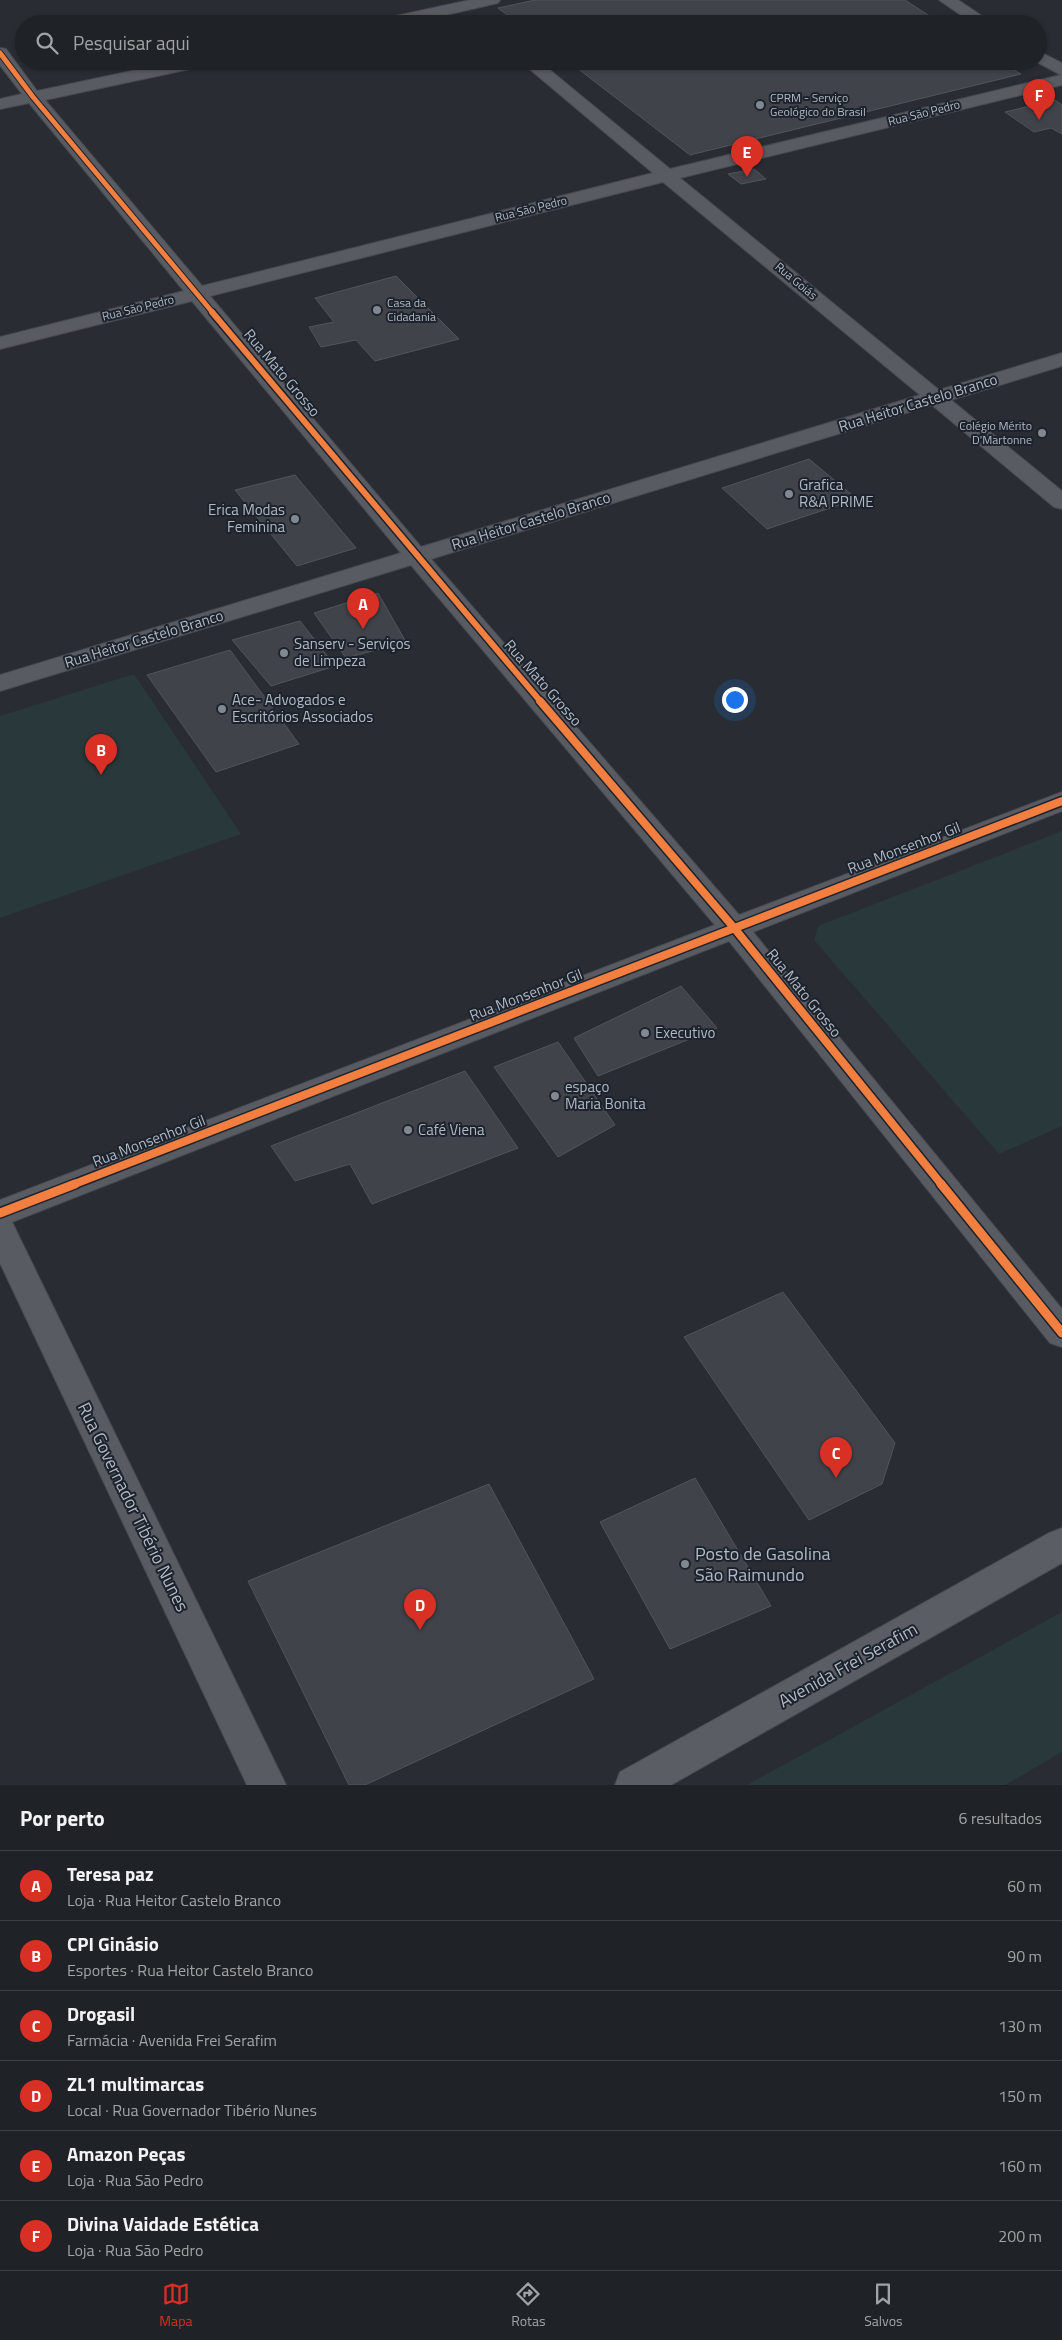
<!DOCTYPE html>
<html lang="pt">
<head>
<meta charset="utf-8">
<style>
  :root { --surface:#1f2226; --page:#272a2e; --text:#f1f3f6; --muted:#a1a4a7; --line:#3c3f43; --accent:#d93025 }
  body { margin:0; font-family:"Titillium Web",sans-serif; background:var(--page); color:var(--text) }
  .you { position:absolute; left:734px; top:699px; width:18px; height:18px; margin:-12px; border:4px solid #fff; border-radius:50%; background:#1a73e8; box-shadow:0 0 0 8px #1a73e833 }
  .badge { display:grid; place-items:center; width:32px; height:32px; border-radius:50%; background:var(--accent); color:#fff; font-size:16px; font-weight:700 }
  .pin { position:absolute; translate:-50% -41px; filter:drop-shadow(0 1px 2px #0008) }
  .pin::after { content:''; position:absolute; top:26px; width:18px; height:15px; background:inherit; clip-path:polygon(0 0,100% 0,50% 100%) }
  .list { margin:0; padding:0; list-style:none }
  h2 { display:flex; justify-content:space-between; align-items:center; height:65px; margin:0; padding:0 20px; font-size:21px }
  h2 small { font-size:16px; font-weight:400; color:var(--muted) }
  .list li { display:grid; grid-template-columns:32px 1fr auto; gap:15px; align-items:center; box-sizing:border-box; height:70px; padding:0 20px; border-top:1px solid var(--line) }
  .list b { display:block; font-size:19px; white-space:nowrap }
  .list p { margin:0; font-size:16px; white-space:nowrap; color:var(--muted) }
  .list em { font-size:16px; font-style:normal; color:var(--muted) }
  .icon { flex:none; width:28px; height:28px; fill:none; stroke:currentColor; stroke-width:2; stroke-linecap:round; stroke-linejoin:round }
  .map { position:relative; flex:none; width:1062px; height:1785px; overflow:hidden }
  .search { position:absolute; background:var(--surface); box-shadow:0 1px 4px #0004; left:15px; right:15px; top:15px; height:55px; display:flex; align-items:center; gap:12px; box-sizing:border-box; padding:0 18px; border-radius:28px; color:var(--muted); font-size:19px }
  .sheet { height:485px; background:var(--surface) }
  nav { display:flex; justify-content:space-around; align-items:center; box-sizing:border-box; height:70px; border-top:1px solid var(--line); background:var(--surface); font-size:14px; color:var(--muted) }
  nav a { display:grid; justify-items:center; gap:2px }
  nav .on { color:var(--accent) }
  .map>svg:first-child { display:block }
</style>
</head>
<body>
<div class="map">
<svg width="1062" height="1785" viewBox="0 0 1062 1785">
  <rect width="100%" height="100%" fill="#292d33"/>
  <!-- green -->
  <g fill="#29383a">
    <polygon points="134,674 241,834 0,918 0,716"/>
    <polygon points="1062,831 1062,1126 999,1154 814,940 818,926"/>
    <polygon points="1062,1612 1062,1752 1005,1785 747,1785"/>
  </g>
  <!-- building -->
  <g fill="#40444a" stroke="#50545b">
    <polygon points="535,0 905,0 942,24 519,24 498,8"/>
    <polygon points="568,61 1000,61 1021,74 690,155"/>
    <polygon points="1055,100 1062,105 1062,134 1051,128 1034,132 1005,112"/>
    <polygon points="754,169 766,179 741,184 728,174"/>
    <polygon points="396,276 459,339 375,361 356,340 321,347 309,327 334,322 315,298"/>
    <polygon points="809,459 857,499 767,529 722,488"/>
    <polygon points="295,475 356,548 297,566 235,490"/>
    <polygon points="378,593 406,642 346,658 314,613"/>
    <polygon points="300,621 335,666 271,686 232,640"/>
    <polygon points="230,650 299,744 216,772 147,675"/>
    <polygon points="681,986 717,1028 598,1076 574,1038"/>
    <polygon points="558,1042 615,1125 558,1157 494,1067"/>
    <polygon points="465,1071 518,1148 372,1204 350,1164 295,1181 271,1146"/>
    <polygon points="783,1292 895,1443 882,1484 809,1520 684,1337"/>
    <polygon points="695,1478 771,1606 670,1649 600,1522"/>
    <polygon points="489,1484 594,1679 365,1785 349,1785 248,1581"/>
  </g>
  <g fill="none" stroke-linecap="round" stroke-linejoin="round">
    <defs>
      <g id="minor">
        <polygon points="470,0 500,0 498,3 407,24 375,24 377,20"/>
        <polygon points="939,0 958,0 994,24 974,24"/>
        <path d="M0 48 6 49 37 91 179 61H212L204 66 45 100 202 286 653 173 520 61H539L670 169 1061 75 1035 61H1038V51L1062 63V85L680 178 939 390 1062 353V366L951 400 1062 491V509L1054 507 932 405 431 559 739 915 1062 792V811L753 932 1062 1309V1347L1050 1343 729 941 12 1222 286 1785H247L0 1263V1200L715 925 411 565 0 691V675L401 553 192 301 0 349V337L184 291 29 103 0 109V99L22 94 0 65ZM663 182 920 395 421 547 210 296Z"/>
      </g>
      <polygon id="major" points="1062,1528 1062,1563 671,1785 615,1785 620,1772 1049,1533"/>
    </defs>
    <!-- minor casing -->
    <use href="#minor" stroke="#46494e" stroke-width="2"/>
    <!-- major casing -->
    <use href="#major" stroke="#464950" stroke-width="2"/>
    <!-- minor -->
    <use href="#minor" fill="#585b61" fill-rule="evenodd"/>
    <!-- major -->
    <use href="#major" fill="#5a5d63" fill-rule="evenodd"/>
    <defs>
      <polyline id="cycleway-far3" points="0,53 33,97 213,313"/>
      <polyline id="cycleway-far2" points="212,312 541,702"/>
      <g id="cycleway-far1">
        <polyline points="540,701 735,929 942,1185"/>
        <polyline points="72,1185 1062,801"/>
      </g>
      <g id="cycleway">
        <polyline points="941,1184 1062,1333"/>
        <polyline points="0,1213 75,1184"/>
      </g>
    </defs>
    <!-- cycleway-far3 casing -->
    <use href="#cycleway-far3" stroke="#1c232d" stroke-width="7"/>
    <!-- cycleway-far2 casing -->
    <use href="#cycleway-far2" stroke="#1c232d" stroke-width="9"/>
    <!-- cycleway-far1 casing -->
    <use href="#cycleway-far1" stroke="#1c232d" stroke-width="11"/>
    <!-- cycleway casing -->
    <use href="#cycleway" stroke="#1c232d" stroke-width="12"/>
    <!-- cycleway-far3 -->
    <use href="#cycleway-far3" stroke="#f27e40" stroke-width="5"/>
    <!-- cycleway-far2 -->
    <use href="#cycleway-far2" stroke="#f27e40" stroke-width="6"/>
    <!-- cycleway-far1 -->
    <use href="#cycleway-far1" stroke="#f27e40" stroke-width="8"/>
    <!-- cycleway -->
    <use href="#cycleway" stroke="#f27e40" stroke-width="9"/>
  </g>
  <!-- markers -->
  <g fill="#828891" stroke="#1c232d" stroke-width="2">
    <circle cx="760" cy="105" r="5"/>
    <circle cx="377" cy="310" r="5"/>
    <circle cx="1042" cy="433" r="5"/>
    <circle cx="789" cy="494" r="5"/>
    <circle cx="295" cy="519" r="5"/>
    <circle cx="284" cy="653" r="5"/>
    <circle cx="222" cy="709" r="5"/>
    <circle cx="645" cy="1033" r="5"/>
    <circle cx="555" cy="1096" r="5"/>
    <circle cx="408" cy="1130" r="5"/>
    <circle cx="685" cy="1564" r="5"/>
  </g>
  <g text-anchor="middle" stroke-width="4" stroke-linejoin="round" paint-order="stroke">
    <!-- far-poi labels -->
    <g font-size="12" fill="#b2b9c4" stroke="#1c232d" text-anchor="start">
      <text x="770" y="102">CPRM - Serviço<tspan x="770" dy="14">Geológico do Brasil</tspan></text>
      <text x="387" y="307">Casa da<tspan x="387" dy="14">Cidadania</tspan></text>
      <text x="1032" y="430" text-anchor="end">Colégio Mérito<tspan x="1032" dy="14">D'Martonne</tspan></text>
    </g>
    <!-- far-street labels -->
    <g font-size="12" fill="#b2b9c4" stroke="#1c232d">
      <text transform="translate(924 113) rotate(-14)" y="4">Rua São Pedro</text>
      <text transform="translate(531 209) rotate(-14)" y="4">Rua São Pedro</text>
      <text transform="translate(796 281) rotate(40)" y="4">Rua Goiás</text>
      <text transform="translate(138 308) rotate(-14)" y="4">Rua São Pedro</text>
    </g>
    <!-- street labels -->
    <g font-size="15" fill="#b2b9c4" stroke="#1c232d">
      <text transform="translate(282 373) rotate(50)" y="5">Rua Mato Grosso</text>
      <text transform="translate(918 403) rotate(-17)" y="5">Rua Heitor Castelo Branco</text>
      <text transform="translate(531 521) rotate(-17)" y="5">Rua Heitor Castelo Branco</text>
      <text transform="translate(144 639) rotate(-17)" y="5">Rua Heitor Castelo Branco</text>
      <text transform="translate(543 683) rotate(49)" y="5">Rua Mato Grosso</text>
      <text transform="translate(904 848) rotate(-21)" y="5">Rua Monsenhor Gil</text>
      <text transform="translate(804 993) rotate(51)" y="5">Rua Mato Grosso</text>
      <text transform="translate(526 995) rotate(-21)" y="5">Rua Monsenhor Gil</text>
      <text transform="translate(149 1141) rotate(-21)" y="5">Rua Monsenhor Gil</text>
    </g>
    <!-- poi labels -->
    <g font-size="15" fill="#b2b9c4" stroke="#1c232d" text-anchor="start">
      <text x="799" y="490">Grafica<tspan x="799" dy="17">R&amp;A PRIME</tspan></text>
      <text x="285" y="515" text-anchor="end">Erica Modas<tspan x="285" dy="17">Feminina</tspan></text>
      <text x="294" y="649">Sanserv - Serviços<tspan x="294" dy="17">de Limpeza</tspan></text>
      <text x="232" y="705">Ace- Advogados e<tspan x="232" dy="17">Escritórios Associados</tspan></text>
      <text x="655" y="1038">Executivo</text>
      <text x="565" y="1092">espaço<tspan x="565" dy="17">Maria Bonita</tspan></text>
      <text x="418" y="1135">Café Viena</text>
    </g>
    <!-- near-street labels -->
    <g font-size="18" fill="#b2b9c4" stroke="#1c232d">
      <text transform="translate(133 1507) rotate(64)" y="6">Rua Governador Tibério Nunes</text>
      <text transform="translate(848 1665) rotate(-29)" y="6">Avenida Frei Serafim</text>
    </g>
    <!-- near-poi labels -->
    <g font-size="18" fill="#b2b9c4" stroke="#1c232d" text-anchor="start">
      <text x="695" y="1560">Posto de Gasolina<tspan x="695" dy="21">São Raimundo</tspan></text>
    </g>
  </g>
</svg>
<div class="you"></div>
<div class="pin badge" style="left:363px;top:629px">A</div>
<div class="pin badge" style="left:101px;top:775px">B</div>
<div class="pin badge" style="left:836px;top:1478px">C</div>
<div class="pin badge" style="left:420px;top:1630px">D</div>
<div class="pin badge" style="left:747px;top:177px">E</div>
<div class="pin badge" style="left:1039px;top:120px">F</div>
<div class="search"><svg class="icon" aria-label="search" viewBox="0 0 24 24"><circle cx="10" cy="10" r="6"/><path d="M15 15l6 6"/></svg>Pesquisar aqui</div>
</div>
<section class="sheet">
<h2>Por perto<small>6 resultados</small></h2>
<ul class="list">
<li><span class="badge">A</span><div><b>Teresa paz</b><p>Loja · Rua Heitor Castelo Branco</p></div><em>60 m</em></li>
<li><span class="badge">B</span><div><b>CPI Ginásio</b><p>Esportes · Rua Heitor Castelo Branco</p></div><em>90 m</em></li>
<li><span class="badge">C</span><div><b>Drogasil</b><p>Farmácia · Avenida Frei Serafim</p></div><em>130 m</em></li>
<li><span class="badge">D</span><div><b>ZL1 multimarcas</b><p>Local · Rua Governador Tibério Nunes</p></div><em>150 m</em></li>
<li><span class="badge">E</span><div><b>Amazon Peças</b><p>Loja · Rua São Pedro</p></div><em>160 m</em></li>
<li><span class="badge">F</span><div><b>Divina Vaidade Estética</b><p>Loja · Rua São Pedro</p></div><em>200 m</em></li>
</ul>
</section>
<nav>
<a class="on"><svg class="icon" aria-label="map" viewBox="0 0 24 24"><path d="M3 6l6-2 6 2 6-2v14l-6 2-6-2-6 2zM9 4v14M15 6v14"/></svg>Mapa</a>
<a><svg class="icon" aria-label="directions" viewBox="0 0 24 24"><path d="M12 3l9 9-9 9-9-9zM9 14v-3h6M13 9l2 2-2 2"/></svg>Rotas</a>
<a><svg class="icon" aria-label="saved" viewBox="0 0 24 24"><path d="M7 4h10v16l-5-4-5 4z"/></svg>Salvos</a>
</nav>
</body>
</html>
